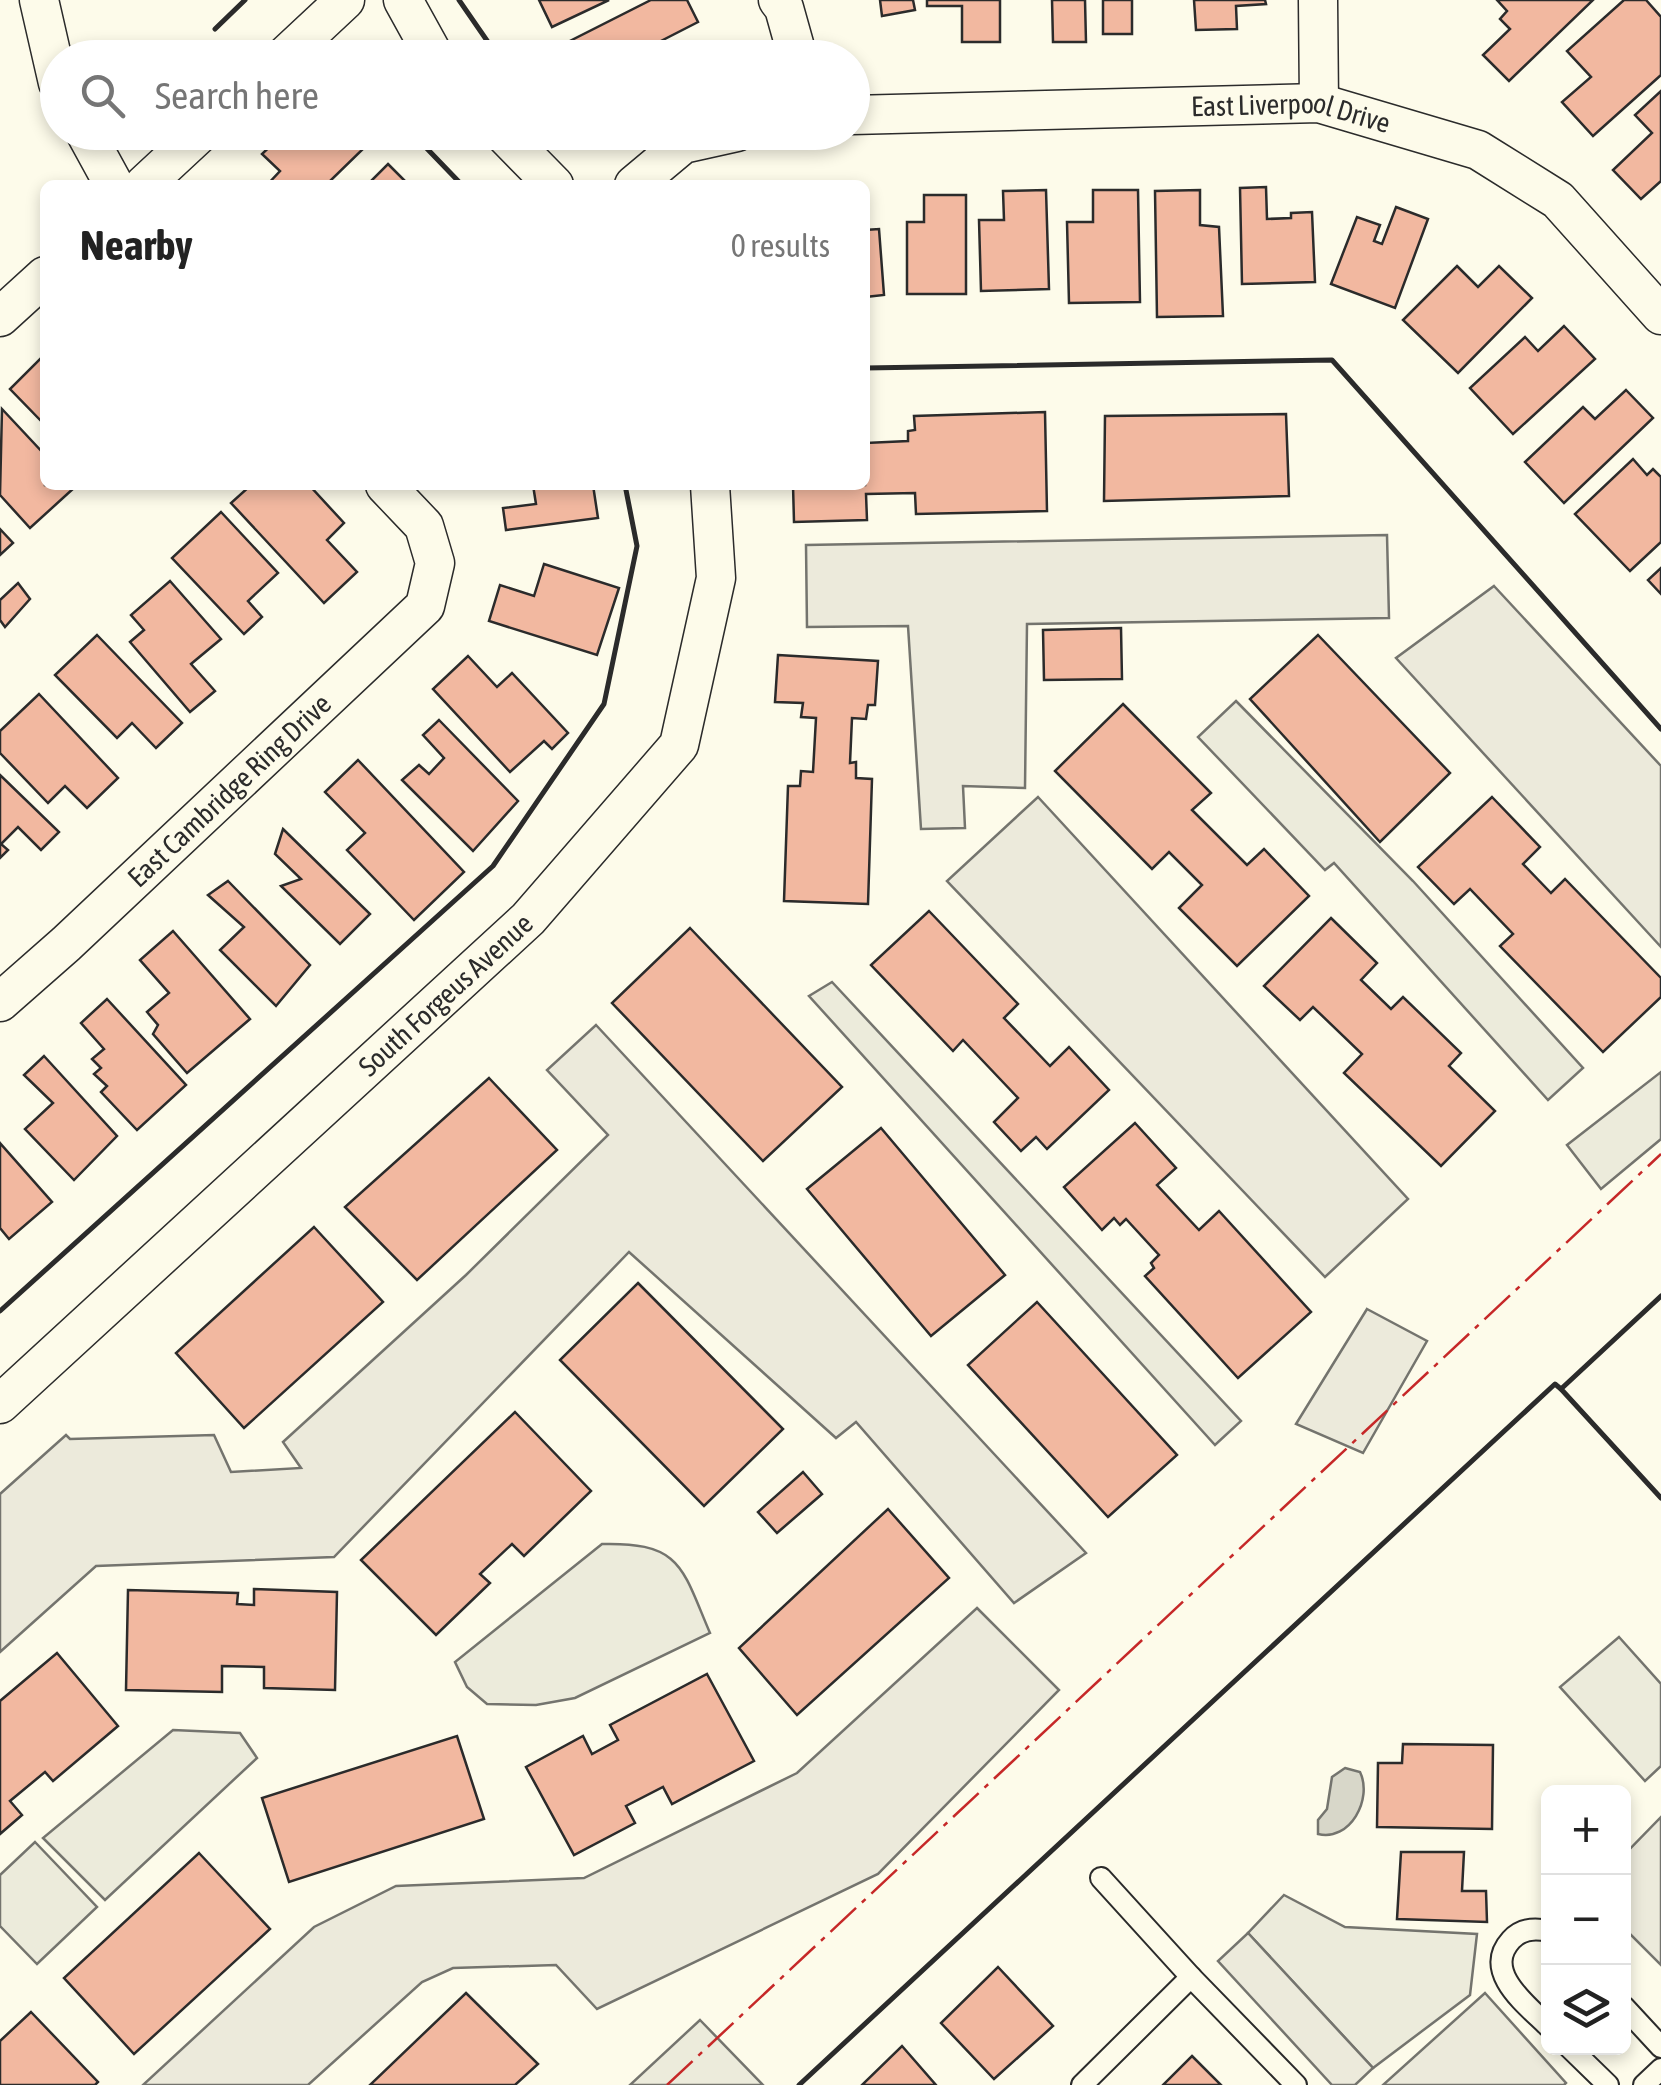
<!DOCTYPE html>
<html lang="en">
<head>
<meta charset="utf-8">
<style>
  :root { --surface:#fff; --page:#f6f6f6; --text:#222; --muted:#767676; --line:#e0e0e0 }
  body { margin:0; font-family:"Asap Condensed",sans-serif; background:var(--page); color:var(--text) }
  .controls { position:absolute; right:30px; bottom:30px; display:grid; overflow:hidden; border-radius:15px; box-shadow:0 5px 15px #0003 }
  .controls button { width:90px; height:90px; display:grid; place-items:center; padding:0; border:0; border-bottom:2px solid var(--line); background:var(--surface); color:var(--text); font:50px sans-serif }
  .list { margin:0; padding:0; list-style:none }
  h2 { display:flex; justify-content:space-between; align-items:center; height:130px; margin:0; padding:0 40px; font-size:42px }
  h2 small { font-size:32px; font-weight:400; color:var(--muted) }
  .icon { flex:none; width:55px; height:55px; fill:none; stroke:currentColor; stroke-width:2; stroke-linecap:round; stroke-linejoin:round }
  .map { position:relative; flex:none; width:1661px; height:2085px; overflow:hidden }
  .search { position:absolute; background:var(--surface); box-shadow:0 5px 15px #0003; left:40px; top:40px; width:830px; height:110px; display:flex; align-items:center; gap:25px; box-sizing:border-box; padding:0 35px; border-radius:55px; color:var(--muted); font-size:38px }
  .panel { position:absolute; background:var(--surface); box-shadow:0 5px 15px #0003; left:40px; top:180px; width:830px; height:310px; border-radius:15px }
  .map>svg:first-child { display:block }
</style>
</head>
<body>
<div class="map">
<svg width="1661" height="2085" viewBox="0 0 1661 2085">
  <rect width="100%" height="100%" fill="#fdfbea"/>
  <!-- green -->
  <g fill="#ecebdb" stroke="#74746e" stroke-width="2.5">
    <polygon points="1236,701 1413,881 1583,1068 1548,1100 1334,863 1325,870 1198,737"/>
    <polygon points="832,982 1241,1421 1215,1445 809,996"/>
    <polygon points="1661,1072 1661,1139 1601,1189 1567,1145"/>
    <path d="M602 1544C682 1542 682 1568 710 1633L575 1698 536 1705 487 1704 467 1687 455 1662Z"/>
    <polygon points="1619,1637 1661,1684 1661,1766 1645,1781 1560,1687"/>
    <polygon points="173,1730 240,1733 257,1758 105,1900 43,1838"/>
    <polygon points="35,1842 97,1907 37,1964 0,1926 0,1875"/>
    <polygon points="1284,1895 1345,1927 1477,1934 1470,1995 1373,2068 1248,1933"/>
    <polygon points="700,2020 763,2085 630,2085"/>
  </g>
  <!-- parking -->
  <g fill="#eceadb" stroke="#74746e" stroke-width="2.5">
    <polygon points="1387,535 1389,618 1027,624 1025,788 963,786 965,828 921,829 908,626 807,627 806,545"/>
    <polygon points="1494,586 1661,766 1661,947 1396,658"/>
    <polygon points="1038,797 1408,1199 1325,1277 947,881"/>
    <polygon points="596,1025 1086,1553 1014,1603 856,1422 836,1438 629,1252 334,1557 96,1566 0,1652 0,1494 66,1435 70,1439 214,1435 231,1472 301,1468 283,1442 466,1275 608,1135 547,1070"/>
    <polygon points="1367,1309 1427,1341 1363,1453 1296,1424"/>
    <polygon points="977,1608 1059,1690 878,1874 597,2009 556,1965 453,1968 422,1982 308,2085 143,2085 314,1927 396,1886 584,1878 797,1773"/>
    <polygon points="1661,1817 1661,1965 1624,1928 1624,1855"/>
    <polygon points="1248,1933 1373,2068 1355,2085 1332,2085 1218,1961"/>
    <polygon points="1485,1993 1566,2083 1564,2085 1383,2085"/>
  </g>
  <!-- water -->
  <path fill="#d8d7c9" stroke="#74746e" stroke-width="2.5" d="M1345 1768 1360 1772C1373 1799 1350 1842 1318 1834V1820L1327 1809 1332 1777Z"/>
  <!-- building -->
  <g fill="#f2b8a0" stroke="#2b2b2b" stroke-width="2.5">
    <polygon points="539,0 609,0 552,27"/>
    <polygon points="651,0 687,0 698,22 661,41 670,58 569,58 562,45"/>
    <polygon points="880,0 913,0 915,10 882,16"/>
    <polygon points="927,0 1000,0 1000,42 962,42 962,6 927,6"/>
    <polygon points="1052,0 1085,0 1086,42 1053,42"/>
    <rect x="1103" y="0" width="29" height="34"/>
    <polygon points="1194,0 1265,0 1266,4 1236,6 1237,29 1196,30"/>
    <polygon points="1497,0 1593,0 1509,81 1483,55 1510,29 1500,19 1507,11"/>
    <polygon points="1624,0 1646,0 1661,17 1661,75 1593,136 1562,102 1591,77 1567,51"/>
    <polygon points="1661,91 1661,181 1641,199 1613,170 1652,133 1635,115"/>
    <polygon points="285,132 350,132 364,148 326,185 267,185 280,171 262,154"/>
    <polygon points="388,164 409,185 367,185"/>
    <polygon points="1266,187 1267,219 1291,218 1291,213 1312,212 1315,282 1242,284 1240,188"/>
    <polygon points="1046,190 1049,289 981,291 979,220 1004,220 1003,191"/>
    <polygon points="1093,190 1138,190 1140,302 1069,303 1067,222 1093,222"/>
    <polygon points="1200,190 1200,225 1219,227 1223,316 1157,317 1155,191"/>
    <polygon points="924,195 966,195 966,294 907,294 907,222 924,222"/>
    <polygon points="1396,207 1428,219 1395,308 1331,284 1357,217 1380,225 1374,241 1382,244"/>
    <polygon points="879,229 884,295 865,297 865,230"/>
    <polygon points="1457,266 1478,287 1499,266 1532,298 1458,373 1403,320"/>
    <polygon points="1564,326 1595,359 1513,434 1470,388 1525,337 1538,351"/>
    <polygon points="40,359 45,365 45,425 10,389"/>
    <polygon points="1626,390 1653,418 1564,503 1525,462 1583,407 1595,419"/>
    <polygon points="2,409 45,455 45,485 75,487 30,528 0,495"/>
    <polygon points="1045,412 1047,511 916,514 915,493 866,494 867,520 794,522 793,485 865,485 865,427 866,443 908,441 908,431 915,430 914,416"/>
    <polygon points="1286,414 1289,496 1104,501 1105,416"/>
    <polygon points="1633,459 1647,475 1653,469 1661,477 1661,542 1630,571 1575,514"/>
    <polygon points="251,485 309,485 344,523 327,540 357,572 324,603 231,503"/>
    <polygon points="533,485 593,485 598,518 506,530 503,508 536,504"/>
    <polygon points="221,512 278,573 248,601 262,617 244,634 172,558"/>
    <polygon points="0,529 13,543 0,555"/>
    <polygon points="544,564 619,588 597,655 489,621 500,585 534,596"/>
    <polygon points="1661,568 1661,594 1648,580"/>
    <polygon points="170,581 221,639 191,664 215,691 190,712 130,642 144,630 131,615"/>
    <polygon points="18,583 30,599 5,627 0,620 0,600"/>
    <polygon points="1121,628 1122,679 1044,680 1043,630"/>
    <polygon points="97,635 182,723 156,748 132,723 117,738 55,675"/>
    <polygon points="1318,635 1450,773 1380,842 1250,699"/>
    <polygon points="778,655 878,661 875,705 868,705 866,719 852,718 850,763 856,762 856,778 872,779 868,904 784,901 788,786 800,786 801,771 813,772 816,718 801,717 803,703 775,702"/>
    <polygon points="468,656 497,687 512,673 568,733 552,749 544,741 510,772 433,689"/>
    <polygon points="39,694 118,778 87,808 65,786 48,803 0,753 0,731"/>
    <polygon points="1123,704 1211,793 1192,810 1247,865 1264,849 1309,896 1237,966 1179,908 1202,885 1169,852 1152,869 1055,771"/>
    <polygon points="439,720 518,801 473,851 402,780 419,765 429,774 444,758 423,735"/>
    <polygon points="358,760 464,872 414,920 347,850 365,833 325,792"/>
    <polygon points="0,775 59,832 41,850 18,827 1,844 8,850 0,858"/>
    <polygon points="1492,797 1540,847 1523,864 1551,893 1565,879 1661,978 1661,997 1603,1052 1500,946 1513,934 1470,889 1454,904 1418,867"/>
    <polygon points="283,829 370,914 340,944 281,886 301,879 275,854"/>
    <polygon points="228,881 310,965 276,1006 220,950 244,927 208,895"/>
    <polygon points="929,911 1018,1004 1004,1018 1050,1066 1069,1047 1109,1090 1047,1149 1036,1137 1021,1151 994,1122 1018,1098 963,1040 953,1051 871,965"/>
    <polygon points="1331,918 1377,963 1361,980 1391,1009 1403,997 1461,1053 1449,1066 1495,1111 1441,1166 1344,1073 1362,1054 1313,1007 1300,1020 1264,986"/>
    <polygon points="690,928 842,1087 763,1161 612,1003"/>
    <polygon points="173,931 250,1019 187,1073 153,1034 158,1025 147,1012 169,993 140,960"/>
    <polygon points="107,999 186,1085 137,1130 101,1092 107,1086 94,1074 101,1068 92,1059 104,1049 81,1023"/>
    <polygon points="44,1056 117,1136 74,1180 25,1129 53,1103 24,1075"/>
    <polygon points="489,1078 557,1150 417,1280 345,1207"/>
    <polygon points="1135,1123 1176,1168 1157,1185 1199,1230 1219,1211 1311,1312 1238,1378 1145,1276 1154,1268 1151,1263 1159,1255 1126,1219 1120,1225 1114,1218 1102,1230 1064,1187"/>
    <polygon points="881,1128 1005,1275 931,1336 807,1189"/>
    <polygon points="0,1143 52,1202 9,1239 0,1228"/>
    <polygon points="314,1227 383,1302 244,1428 176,1353"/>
    <polygon points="638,1283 783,1429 704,1506 560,1360"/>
    <polygon points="1037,1302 1177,1455 1108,1517 968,1365"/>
    <polygon points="515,1412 591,1491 524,1556 512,1544 480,1574 490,1583 436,1635 361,1560"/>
    <polygon points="803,1472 822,1494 777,1533 758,1512"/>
    <polygon points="888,1509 949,1578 797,1715 739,1648"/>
    <polygon points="254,1589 337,1592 335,1690 264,1688 264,1667 222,1666 222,1692 126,1690 128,1590 238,1593 237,1604 254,1605"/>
    <polygon points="57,1653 118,1726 53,1781 45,1772 10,1801 22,1815 0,1834 0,1701"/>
    <polygon points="707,1674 754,1761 672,1804 663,1787 626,1806 635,1823 574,1855 526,1767 583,1736 592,1754 618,1740 610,1725"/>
    <polygon points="457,1736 484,1819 289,1882 262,1798"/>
    <polygon points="1403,1744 1493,1745 1492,1829 1377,1827 1378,1763 1402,1763"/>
    <polygon points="1401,1852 1464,1852 1462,1891 1486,1891 1487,1922 1397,1919"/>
    <polygon points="199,1853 270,1929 134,2054 64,1978"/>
    <polygon points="998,1967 1053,2026 994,2079 941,2023"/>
    <polygon points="466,1993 538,2064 515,2085 370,2085"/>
    <polygon points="31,2012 98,2082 95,2085 0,2085 0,2041"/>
    <polygon points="902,2046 936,2085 862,2085"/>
    <polygon points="1192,2056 1221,2085 1163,2085"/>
  </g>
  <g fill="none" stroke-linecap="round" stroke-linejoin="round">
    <defs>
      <g id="lane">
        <polyline points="1101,1878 1191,1977 1296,2085"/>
        <path d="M1548 1931C1535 1928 1521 1929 1511 1940 1482 1972 1527 2005 1548 2026"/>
        <polyline points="1624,2007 1661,2047"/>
        <polyline points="1570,2048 1608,2085"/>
        <polyline points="1082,2085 1191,1977"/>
        <polyline points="1644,2085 1661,2069"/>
      </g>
      <g id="street">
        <polyline points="39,0 58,83"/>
        <polyline points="403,0 435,58"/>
        <polyline points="778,0 784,8 798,58"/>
        <polyline points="1318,0 1319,103"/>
        <polyline points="283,58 345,0"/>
        <path id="s1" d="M852 115 1319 103 1478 150 1558 200 1661 315"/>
        <polyline points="85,132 114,185"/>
        <polyline points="502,132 554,185"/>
        <polyline points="144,185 201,132"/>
        <polyline points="634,185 683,144 737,132"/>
        <polyline points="0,317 45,276"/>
        <path id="s2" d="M0 1002 66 944 425 606 435 563 424 526 385 485"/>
        <path id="s3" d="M0 1404 528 919 679 745 716 578 710 485"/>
      </g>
    </defs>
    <!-- lane casing -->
    <use href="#lane" stroke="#2b2b2b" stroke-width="24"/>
    <!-- street casing -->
    <use href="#street" stroke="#2b2b2b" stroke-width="41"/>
    <!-- lane -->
    <use href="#lane" stroke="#fdfbea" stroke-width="20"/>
    <!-- street -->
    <use href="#street" stroke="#fdfbea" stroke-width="38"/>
    <!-- wall -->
    <g stroke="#2b2b2b" stroke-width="5">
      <polyline points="459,0 499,58"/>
      <polyline points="215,29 245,0"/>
      <polyline points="411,132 462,185"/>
      <polyline points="865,368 1332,360 1661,729"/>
      <polyline points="1661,1296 1561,1389 1661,1498"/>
      <polyline points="0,1311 493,866 604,704 637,546 625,485"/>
      <polyline points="799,2085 1555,1384 1561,1389"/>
    </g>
    <!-- power -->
    <polyline stroke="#c62828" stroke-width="2.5" stroke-dasharray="35 8 5 8" stroke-linecap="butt" points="667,2085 1661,1154"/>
  </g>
  <g text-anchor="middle" stroke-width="8" stroke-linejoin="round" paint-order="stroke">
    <!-- street labels -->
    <g font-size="28" fill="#2b2b2b" stroke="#fdfbea">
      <text dy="10" stroke="none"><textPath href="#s1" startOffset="440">East Liverpool Drive</textPath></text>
      <text dy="10" stroke="none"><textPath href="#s2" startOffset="312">East Cambridge Ring Drive</textPath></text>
      <text dy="10" stroke="none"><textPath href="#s3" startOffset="605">South Forgeus Avenue</textPath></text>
    </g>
  </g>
</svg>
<div class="controls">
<button>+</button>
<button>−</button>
<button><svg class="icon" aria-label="layers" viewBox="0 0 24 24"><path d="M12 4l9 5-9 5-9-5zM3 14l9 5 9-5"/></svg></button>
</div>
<div class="search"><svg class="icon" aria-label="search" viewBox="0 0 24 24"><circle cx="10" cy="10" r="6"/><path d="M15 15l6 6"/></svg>Search here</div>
<section class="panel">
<h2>Nearby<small>0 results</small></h2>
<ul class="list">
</ul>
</section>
</div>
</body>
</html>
